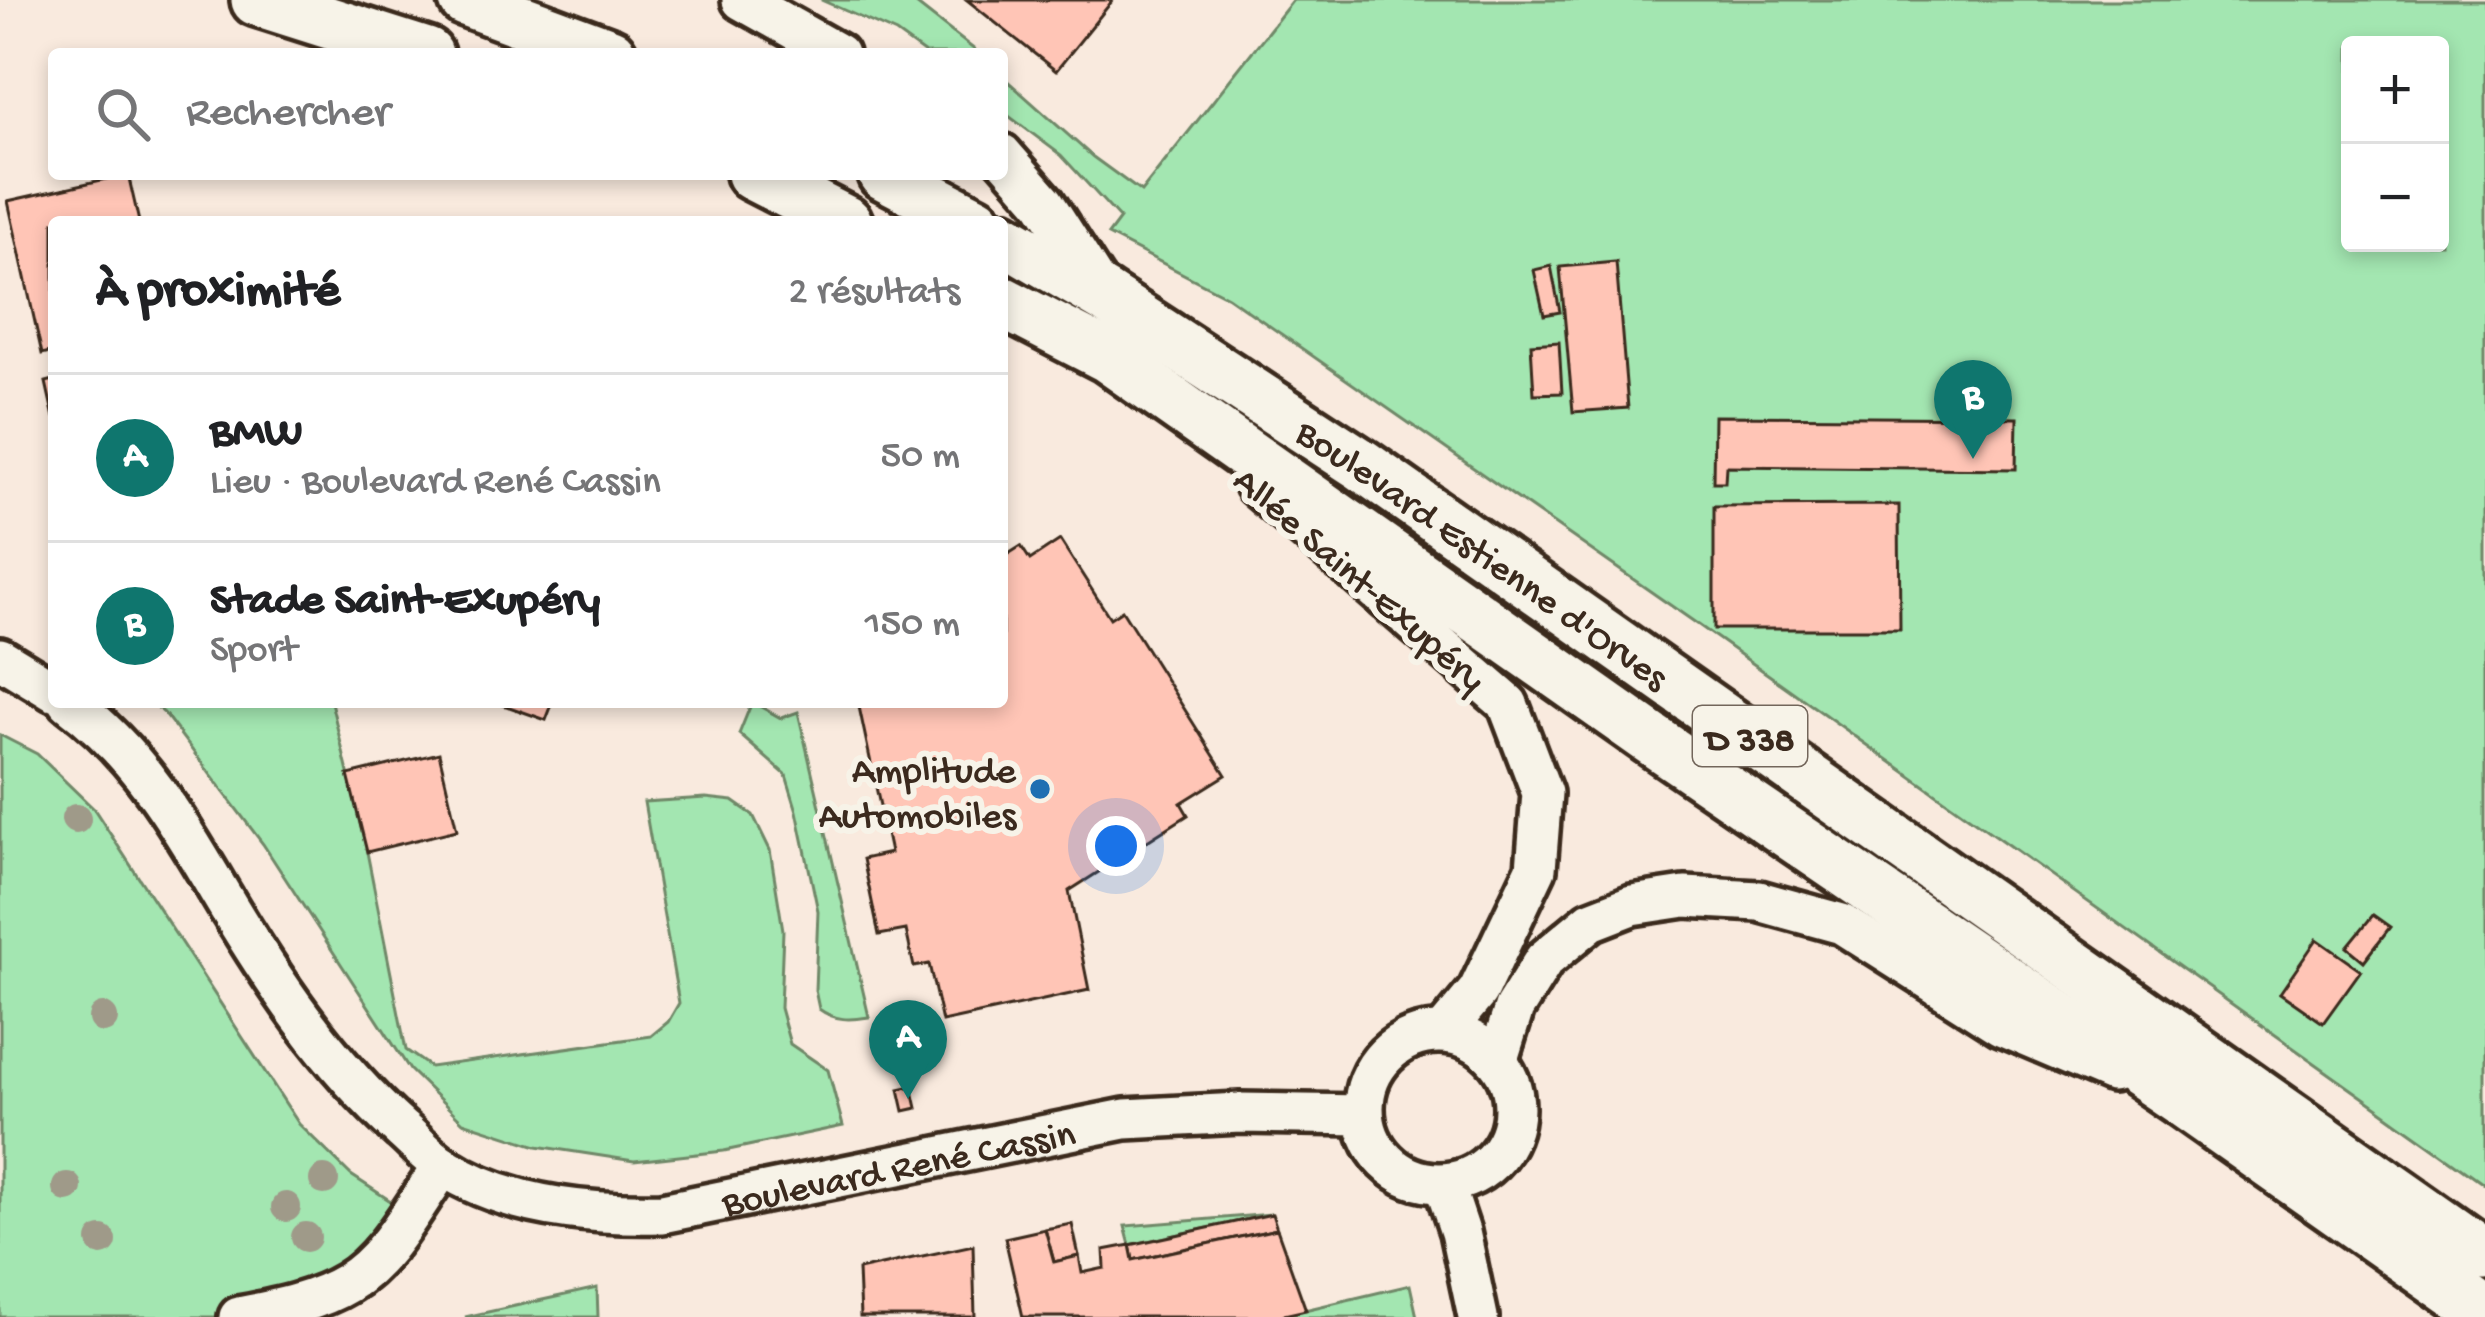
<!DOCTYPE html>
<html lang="fr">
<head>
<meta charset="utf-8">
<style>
  :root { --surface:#fff; --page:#f6f6f6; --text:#202124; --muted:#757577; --line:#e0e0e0; --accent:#0f766e }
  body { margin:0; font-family:"Gochi Hand",sans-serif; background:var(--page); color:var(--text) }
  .controls { position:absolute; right:36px; top:36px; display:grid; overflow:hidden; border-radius:12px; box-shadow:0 6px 18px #0003 }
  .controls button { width:108px; height:108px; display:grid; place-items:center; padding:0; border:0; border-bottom:3px solid var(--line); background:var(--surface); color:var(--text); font:60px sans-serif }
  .you { position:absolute; left:1116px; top:846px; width:42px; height:42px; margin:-30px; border:9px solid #fff; border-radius:50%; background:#1a73e8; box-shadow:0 0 0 18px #1a73e833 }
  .badge { display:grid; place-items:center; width:78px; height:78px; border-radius:50%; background:var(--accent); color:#fff; font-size:39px; font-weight:700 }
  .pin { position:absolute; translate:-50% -99px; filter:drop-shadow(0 3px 6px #0008) }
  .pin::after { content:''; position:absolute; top:63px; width:42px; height:36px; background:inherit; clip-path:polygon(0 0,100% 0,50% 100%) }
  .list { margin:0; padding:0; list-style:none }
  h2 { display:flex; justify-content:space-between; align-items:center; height:156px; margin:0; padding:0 48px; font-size:51px }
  h2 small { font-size:39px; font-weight:400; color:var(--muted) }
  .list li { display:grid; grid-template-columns:78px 1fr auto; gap:36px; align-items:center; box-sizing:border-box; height:168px; padding:0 48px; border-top:3px solid var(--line) }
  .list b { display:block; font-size:45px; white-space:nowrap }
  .list p { margin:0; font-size:39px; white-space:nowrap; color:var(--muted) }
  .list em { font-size:39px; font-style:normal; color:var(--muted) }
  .icon { flex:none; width:66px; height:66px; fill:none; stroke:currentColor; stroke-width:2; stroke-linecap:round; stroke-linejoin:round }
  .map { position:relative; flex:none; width:2485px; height:1317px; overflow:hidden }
  .search { position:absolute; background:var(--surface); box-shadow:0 6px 18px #0003; left:48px; top:48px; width:960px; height:132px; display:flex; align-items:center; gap:30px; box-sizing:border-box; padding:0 42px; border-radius:12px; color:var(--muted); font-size:45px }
  .panel { position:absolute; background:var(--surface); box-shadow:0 6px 18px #0003; left:48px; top:216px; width:960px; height:492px; border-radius:12px }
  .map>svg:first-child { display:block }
</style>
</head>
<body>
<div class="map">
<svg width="2485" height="1317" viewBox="0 0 2485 1317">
  <rect width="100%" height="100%" fill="#f9eade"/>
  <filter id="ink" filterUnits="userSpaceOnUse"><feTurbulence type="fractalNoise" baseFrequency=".00833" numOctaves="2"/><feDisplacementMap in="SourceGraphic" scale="24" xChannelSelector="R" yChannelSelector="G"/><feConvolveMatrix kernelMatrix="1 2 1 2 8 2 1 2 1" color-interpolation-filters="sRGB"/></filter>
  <g filter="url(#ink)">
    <!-- green -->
    <g fill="#a3e6b1" stroke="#6f8868" stroke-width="3" fill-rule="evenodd">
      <polygon points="821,0 911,0 980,54 925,54 896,33"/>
      <path d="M1293 0H2485V1184L1693 621 1228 297 1108 235 1120 219 1061 155 1002 111V76L1093 157 1141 192ZM2350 45H2440V243H2350Z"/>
      <polygon points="151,702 331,702 367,852 406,1050 430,1067 651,1036 668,1022 679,1003 644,802 706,798 733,801 753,815 770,850 783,930 780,1008 790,1044 828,1070 843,1126 724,1151 634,1161 537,1146 463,1122 410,1070 263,844 164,713"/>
      <path d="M752 702 781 718 798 712 869 1017C850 1020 835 1021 819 1009L815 990 818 911 797 811 786 775 739 734Z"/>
      <polygon points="0,735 37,754 94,809 299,1124 351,1175 409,1213 373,1262 239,1317 0,1317"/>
      <polygon points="1272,1214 1130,1245 1125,1226"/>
      <polygon points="1410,1285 1417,1317 1275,1317"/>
      <polygon points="597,1288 598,1317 465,1317"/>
    </g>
    <!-- building -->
    <g fill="#ffc5b6" stroke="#3b2a1e" stroke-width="3">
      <polygon points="967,0 1113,0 1056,71"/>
      <polygon points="128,174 139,222 54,222 54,351 42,354 8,201"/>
      <polygon points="1616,262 1628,408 1573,412 1560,267"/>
      <polygon points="1551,266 1560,312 1544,315 1534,270"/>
      <polygon points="1559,342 1562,393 1534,394 1531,344"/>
      <polygon points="54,380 54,418 46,382"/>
      <polygon points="1714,416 2017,418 2016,469 1726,466 1725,482 1713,482"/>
      <polygon points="1899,505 1900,629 1714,629 1714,506"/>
      <polygon points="1060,540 1110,618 1122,610 1226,775 1181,803 1188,815 1069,891 1089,990 942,1022 929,964 914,967 906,930 879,935 863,859 890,853 858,702 1002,702 1002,558 1021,546 1030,560"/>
      <polygon points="495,702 553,702 546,720"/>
      <polygon points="439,753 457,830 367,852 348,775"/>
      <polygon points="2373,915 2390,927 2364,961 2347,947"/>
      <polygon points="2317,939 2361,970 2323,1023 2280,993"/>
      <polygon points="912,1086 917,1108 904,1111 899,1089"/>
      <polygon points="1272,1214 1277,1229 1133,1260 1130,1245"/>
      <polygon points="1072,1224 1079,1256 1054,1262 1045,1229"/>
      <polygon points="1045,1229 1054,1262 1079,1256 1082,1273 1105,1268 1104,1250 1130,1245 1133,1260 1277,1229 1306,1310 1275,1317 1023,1317 1005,1238"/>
      <polygon points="973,1245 975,1317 860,1317 858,1270"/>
    </g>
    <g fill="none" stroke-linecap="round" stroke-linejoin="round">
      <defs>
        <g id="minor">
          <polyline points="742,0 838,54"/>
          <polyline points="1002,154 1044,202 1102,293"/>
          <polyline points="1255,485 1508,704 1542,793 1536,869 1478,991 1444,1032"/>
          <polyline points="0,658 54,691"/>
          <path id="s1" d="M69 702C137 752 178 821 220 893 271 979 327 1063 402 1130 415 1141 428 1157 443 1166 506 1207 589 1215 662 1213L1125 1119 1240 1113 1363 1115"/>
          <circle cx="1439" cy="1108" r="75"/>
          <polyline points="1498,1059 1514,1008 1544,960 1591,921 1632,905 1685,897 1759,901 1842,924 2001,1025 2112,1072"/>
          <polyline points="1444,1184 1460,1232 1478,1317"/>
          <path d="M239 1317C274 1310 316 1302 347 1283 388 1259 415 1204 443 1166"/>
        </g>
        <g id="major">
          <polyline points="257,0 427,54"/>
          <polyline points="465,0 610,54"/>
          <polyline points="752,174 846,222"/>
          <polyline points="884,174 976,222"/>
          <path id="s2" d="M1002 237 1105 297 1362 465 2485 1255"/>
          <polyline points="1002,302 1107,356 1651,739 2184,1102 2485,1314"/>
        </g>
      </defs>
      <!-- minor casing -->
      <use href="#minor" stroke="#3b2a1e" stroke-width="48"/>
      <!-- major casing -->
      <use href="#major" stroke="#3b2a1e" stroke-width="60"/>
      <!-- minor -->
      <use href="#minor" stroke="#f7f3e8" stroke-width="39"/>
      <!-- major -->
      <use href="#major" stroke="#f7f3e8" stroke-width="51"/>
    </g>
    <!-- trees -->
    <g fill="#9f9a89">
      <circle cx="76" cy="819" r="15"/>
      <circle cx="103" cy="1018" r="15"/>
      <circle cx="324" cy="1180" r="15"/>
      <circle cx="67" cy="1187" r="15"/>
      <circle cx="286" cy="1207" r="15"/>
      <circle cx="306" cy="1237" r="15"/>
      <circle cx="102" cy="1241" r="15"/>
    </g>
  </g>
  <!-- markers -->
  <circle fill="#1f6fb2" stroke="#f7f3e8" stroke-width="4.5" cx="1040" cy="789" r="12"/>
  <g text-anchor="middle" stroke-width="12" stroke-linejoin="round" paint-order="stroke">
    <!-- shield labels -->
    <rect fill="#f7f3e8" stroke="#73665b" stroke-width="3" x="1693" y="706" width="114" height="60" rx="9"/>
    <g font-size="36" font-weight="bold" fill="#3b2a1e">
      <text x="1750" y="749">D 338</text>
    </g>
    <!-- street labels -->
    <g font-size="39" fill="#3b2a1e" stroke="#f7f3e8">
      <text dy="14" stroke="none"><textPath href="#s2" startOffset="576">Boulevard Estienne d'Orves</textPath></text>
      <text transform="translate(1362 577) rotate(41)" y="14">Allée Saint-Exupéry</text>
      <text dy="14" stroke="none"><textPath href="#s1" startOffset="1068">Boulevard René Cassin</textPath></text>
    </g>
    <!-- poi labels -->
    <g font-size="39" fill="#3b2a1e" stroke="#f7f3e8" text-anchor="end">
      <text x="1016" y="781">Amplitude<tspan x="1016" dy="45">Automobiles</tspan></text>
    </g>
  </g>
</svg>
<div class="controls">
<button>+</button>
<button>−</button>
</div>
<div class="you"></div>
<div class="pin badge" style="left:908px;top:1099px">A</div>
<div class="pin badge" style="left:1973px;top:459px">B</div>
<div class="search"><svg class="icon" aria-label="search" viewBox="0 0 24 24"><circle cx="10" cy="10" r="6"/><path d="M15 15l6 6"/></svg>Rechercher</div>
<section class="panel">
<h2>À proximité<small>2 résultats</small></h2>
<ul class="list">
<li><span class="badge">A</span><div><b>BMW</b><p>Lieu · Boulevard René Cassin</p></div><em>50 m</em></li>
<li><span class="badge">B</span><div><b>Stade Saint-Exupéry</b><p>Sport</p></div><em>150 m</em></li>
</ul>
</section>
</div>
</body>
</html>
